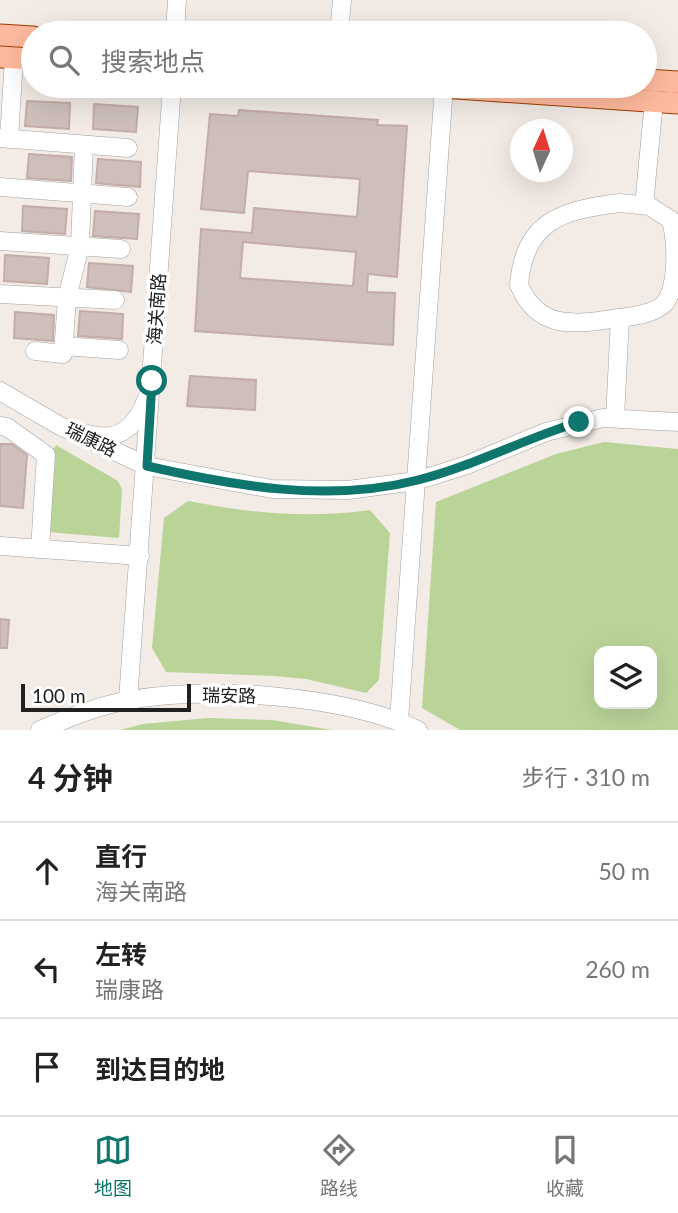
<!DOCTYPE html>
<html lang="zh">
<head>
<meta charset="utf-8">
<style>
  :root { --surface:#fff; --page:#f6f6f6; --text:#222; --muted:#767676; --line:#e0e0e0; --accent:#0f766e }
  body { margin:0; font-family:Lato,"Noto Sans SC",sans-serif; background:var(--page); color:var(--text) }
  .controls { position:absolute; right:21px; bottom:21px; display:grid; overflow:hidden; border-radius:14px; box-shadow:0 7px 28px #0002 }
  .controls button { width:63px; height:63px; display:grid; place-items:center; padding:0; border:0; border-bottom:2px solid var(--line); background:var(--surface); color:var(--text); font:35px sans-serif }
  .compass { position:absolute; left:510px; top:119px; width:63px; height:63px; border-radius:50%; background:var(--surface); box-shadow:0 7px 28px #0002; rotate:4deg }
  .scale { position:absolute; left:21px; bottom:18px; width:170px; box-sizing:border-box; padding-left:7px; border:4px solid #202020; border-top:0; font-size:19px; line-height:24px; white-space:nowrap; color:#202020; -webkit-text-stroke:5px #fff; paint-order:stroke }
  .stop { position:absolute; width:21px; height:21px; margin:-16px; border:5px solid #0f766e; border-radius:50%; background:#fff }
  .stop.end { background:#0f766e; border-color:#fff; box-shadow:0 2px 7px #0008 }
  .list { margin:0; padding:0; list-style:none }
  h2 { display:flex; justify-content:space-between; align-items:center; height:91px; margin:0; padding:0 28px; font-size:30px }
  h2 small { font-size:23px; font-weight:400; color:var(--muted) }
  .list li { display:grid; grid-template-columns:46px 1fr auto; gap:21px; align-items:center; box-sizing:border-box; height:98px; padding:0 28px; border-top:2px solid var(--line) }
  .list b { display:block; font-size:26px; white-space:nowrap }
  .list p { margin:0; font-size:23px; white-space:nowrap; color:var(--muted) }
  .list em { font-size:23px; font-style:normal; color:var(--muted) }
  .icon { flex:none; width:38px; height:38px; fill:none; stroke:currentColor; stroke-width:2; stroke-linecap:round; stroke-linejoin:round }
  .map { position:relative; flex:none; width:678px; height:730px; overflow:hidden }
  .search { position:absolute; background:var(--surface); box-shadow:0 7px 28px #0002; left:21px; right:21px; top:21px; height:77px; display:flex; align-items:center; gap:18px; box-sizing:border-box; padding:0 24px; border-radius:38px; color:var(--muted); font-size:26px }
  .sheet { height:385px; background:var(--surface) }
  nav { display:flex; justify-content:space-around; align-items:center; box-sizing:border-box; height:98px; border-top:2px solid var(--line); background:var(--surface); font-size:19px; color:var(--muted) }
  nav a { display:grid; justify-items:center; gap:4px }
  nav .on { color:var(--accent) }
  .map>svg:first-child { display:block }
</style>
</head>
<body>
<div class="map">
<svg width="678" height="730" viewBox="0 0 678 730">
  <rect width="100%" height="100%" fill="#f2ebe6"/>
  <!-- forest -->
  <g fill="#bad498" fill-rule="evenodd">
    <path d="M604 442 678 449V730H460L422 708 436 502 556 454ZM652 651V704H599V651Z"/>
    <polygon points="56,445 118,481 122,490 119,538 47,532 51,455"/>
    <path d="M188 501C250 513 307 519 370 510L390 533 379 680 366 693 306 679 274 676 166 672 152 648 164 518Z"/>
    <polygon points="208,718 272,720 332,730 120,730 143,724"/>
  </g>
  <!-- building -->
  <g fill="#cebfbc" stroke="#c4aca8" stroke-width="2" fill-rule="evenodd">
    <polygon points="27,101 70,103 69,129 25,126"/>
    <polygon points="94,104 138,107 136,132 93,129"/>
    <path d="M239 110 378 120 377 125 407 126 397 277 368 274 367 292 395 293 393 345 195 331 201 229 252 233 254 208 357 217 360 179 248 171 244 213 201 209 210 114 238 116ZM243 242 356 252 353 286 240 278Z"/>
    <polygon points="29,154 72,157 71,181 27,178"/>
    <polygon points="98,159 141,162 140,187 96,183"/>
    <polygon points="23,206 67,209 65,234 22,231"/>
    <polygon points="95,211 139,214 137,239 93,236"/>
    <polygon points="5,255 49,258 47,284 4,281"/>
    <polygon points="89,263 133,266 131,292 87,287"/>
    <polygon points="80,311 123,314 122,339 78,336"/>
    <polygon points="15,312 54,315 53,341 14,338"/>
    <polygon points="190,376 256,380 255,410 187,406"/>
    <polygon points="0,444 12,444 27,455 23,508 0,506"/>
    <polygon points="0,619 9,620 7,648 0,648"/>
  </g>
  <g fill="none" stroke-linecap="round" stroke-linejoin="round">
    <defs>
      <g id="minor">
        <polyline points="175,33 177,0"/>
        <polyline points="339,33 342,0"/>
        <polyline points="0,138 128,148"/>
        <polyline points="9,139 14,58"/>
        <polyline points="0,187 128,197"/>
        <path d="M620 203 649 206 671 220C677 243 678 285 665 303 654 314 634 316 619 318 577 324 539 332 519 285 524 220 563 210 620 203Z"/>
        <polyline points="644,205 654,101"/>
        <polyline points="0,241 121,249"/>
        <polyline points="0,294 115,300"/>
        <polyline points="63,346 119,350"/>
        <polyline points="35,351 63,354 67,298 80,246 84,145"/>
        <polyline points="0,391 60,426 147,466 272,489 348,490 416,481 467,465 546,432 603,418 678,422"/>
        <polyline points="615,418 620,318"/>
        <polyline points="0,426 7,427 46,455 40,549"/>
        <path d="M87 434C119 443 136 427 147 398"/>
        <polyline points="0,546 140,556"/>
        <polyline points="128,700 172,86"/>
        <polyline points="399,720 444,86"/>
        <path d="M40 730C67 718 101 705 130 700 210 686 345 695 418 730"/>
      </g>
      <g id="major">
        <polyline points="0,35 33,37"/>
        <polyline points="0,57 33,59"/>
        <polyline points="645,80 678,82"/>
        <polyline points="427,86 678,103"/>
      </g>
    </defs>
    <!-- minor casing -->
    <use href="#minor" stroke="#a1a1a1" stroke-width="19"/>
    <!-- major casing -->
    <use href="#major" stroke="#9d3e00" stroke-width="23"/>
    <!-- minor -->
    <use href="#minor" stroke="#fff" stroke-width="18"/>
    <!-- major -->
    <use href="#major" stroke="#ffba9e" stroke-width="21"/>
  </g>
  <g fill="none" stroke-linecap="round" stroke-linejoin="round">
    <!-- route -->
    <path stroke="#0f766e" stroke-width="9" d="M152 381 147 466C234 486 329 503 418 480 473 466 524 439 579 422"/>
  </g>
  <g text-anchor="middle" stroke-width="7" stroke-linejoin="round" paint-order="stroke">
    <!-- street labels -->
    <g font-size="18" fill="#202020" stroke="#fff">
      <text transform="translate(157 309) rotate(-86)" y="6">海关南路</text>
      <text transform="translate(91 440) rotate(26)" y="6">瑞康路</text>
      <text transform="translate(229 696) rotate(1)" y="6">瑞安路</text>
    </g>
  </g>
</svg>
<div class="controls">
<button><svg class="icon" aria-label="layers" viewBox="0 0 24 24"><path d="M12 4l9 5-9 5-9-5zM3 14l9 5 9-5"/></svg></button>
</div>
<svg class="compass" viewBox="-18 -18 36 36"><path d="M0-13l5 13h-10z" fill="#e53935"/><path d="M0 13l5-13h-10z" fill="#767676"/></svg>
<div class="scale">100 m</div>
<div class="stop" style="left:152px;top:381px"></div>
<div class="stop end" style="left:579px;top:422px"></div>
<div class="search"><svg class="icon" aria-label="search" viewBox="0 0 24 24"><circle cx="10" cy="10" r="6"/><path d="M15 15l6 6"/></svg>搜索地点</div>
</div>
<section class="sheet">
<h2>4 分钟<small>步行 · 310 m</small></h2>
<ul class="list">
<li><svg class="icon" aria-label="ahead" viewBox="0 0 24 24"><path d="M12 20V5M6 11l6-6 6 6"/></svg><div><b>直行</b><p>海关南路</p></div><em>50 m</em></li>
<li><svg class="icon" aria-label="left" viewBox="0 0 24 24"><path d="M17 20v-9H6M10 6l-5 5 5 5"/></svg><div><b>左转</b><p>瑞康路</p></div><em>260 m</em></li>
<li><svg class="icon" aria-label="arrive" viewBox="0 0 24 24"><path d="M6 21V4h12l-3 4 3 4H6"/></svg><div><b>到达目的地</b></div></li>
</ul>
</section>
<nav>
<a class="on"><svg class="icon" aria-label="map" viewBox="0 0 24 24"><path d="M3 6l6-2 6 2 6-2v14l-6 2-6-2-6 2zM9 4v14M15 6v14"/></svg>地图</a>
<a><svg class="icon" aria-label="directions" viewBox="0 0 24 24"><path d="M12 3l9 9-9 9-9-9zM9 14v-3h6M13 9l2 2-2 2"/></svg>路线</a>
<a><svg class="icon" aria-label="saved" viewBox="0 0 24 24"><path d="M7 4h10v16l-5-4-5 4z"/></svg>收藏</a>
</nav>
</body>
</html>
